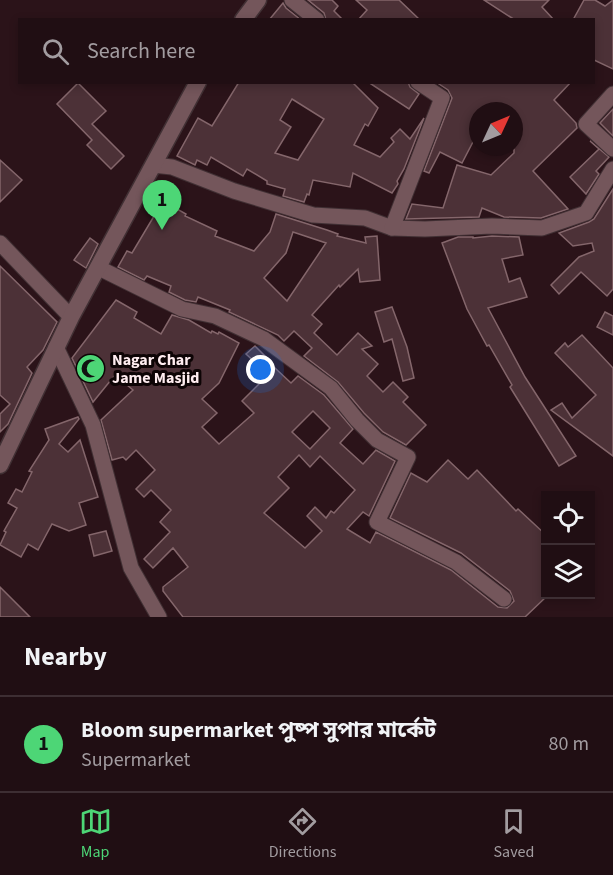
<!DOCTYPE html>
<html lang="en">
<head>
<meta charset="utf-8">
<style>
  :root { --surface:#200e13; --page:#28171c; --text:#f1f3f6; --muted:#a29ca0; --line:#3d2e33; --accent:#4dd676 }
  body { margin:0; font-family:"Source Sans 3","Noto Sans Bengali",sans-serif; background:var(--page); color:var(--text) }
  .controls { position:absolute; right:18px; bottom:18px; display:grid; overflow:hidden; border-radius:0px; box-shadow:0 3px 9px #0003 }
  .controls button { width:54px; height:54px; display:grid; place-items:center; padding:0; border:0; border-bottom:2px solid var(--line); background:var(--surface); color:var(--text); font:30px sans-serif }
  .compass { position:absolute; left:469px; top:102px; width:54px; height:54px; border-radius:50%; background:var(--surface); box-shadow:0 3px 9px #0003; rotate:46deg }
  .you { position:absolute; left:261px; top:370px; width:21px; height:21px; margin:-15px; border:4px solid #fff; border-radius:50%; background:#1a73e8; box-shadow:0 0 0 9px #1a73e833 }
  .badge { display:grid; place-items:center; width:39px; height:39px; border-radius:50%; background:var(--accent); color:#111; font-size:20px; font-weight:700 }
  .pin { position:absolute; translate:-50% -50px; filter:drop-shadow(0 2px 3px #0008) }
  .pin::after { content:''; position:absolute; top:32px; width:21px; height:18px; background:inherit; clip-path:polygon(0 0,100% 0,50% 100%) }
  .list { margin:0; padding:0; list-style:none }
  h2 { display:flex; justify-content:space-between; align-items:center; height:78px; margin:0; padding:0 24px; font-size:26px }
  h2 small { font-size:20px; font-weight:400; color:var(--muted) }
  .list li { display:grid; grid-template-columns:39px 1fr auto; gap:18px; align-items:center; box-sizing:border-box; height:96px; padding:0 24px; border-top:2px solid var(--line) }
  .list b { display:block; font-size:22px; white-space:nowrap }
  .list p { margin:0; font-size:20px; white-space:nowrap; color:var(--muted) }
  .list em { font-size:20px; font-style:normal; color:var(--muted) }
  .icon { flex:none; width:33px; height:33px; fill:none; stroke:currentColor; stroke-width:2; stroke-linecap:round; stroke-linejoin:round }
  .map { position:relative; flex:none; width:613px; height:617px; overflow:hidden }
  .search { position:absolute; background:var(--surface); box-shadow:0 3px 9px #0003; left:18px; right:18px; top:18px; height:66px; display:flex; align-items:center; gap:15px; box-sizing:border-box; padding:0 21px; border-radius:0px; color:var(--muted); font-size:22px }
  .sheet { height:174px; background:var(--surface) }
  nav { display:flex; justify-content:space-around; align-items:center; box-sizing:border-box; height:84px; border-top:2px solid var(--line); background:var(--surface); font-size:16px; color:var(--muted) }
  nav a { display:grid; justify-items:center; gap:3px }
  nav .on { color:var(--accent) }
  .map>svg:first-child { display:block }
</style>
</head>
<body>
<div class="map">
<svg width="613" height="617" viewBox="0 0 613 617">
  <rect width="100%" height="100%" fill="#2b1319"/>
  <!-- building -->
  <g fill="#4c3137" stroke="#84666b" stroke-width="1.5" fill-rule="evenodd">
    <polygon points="308,0 332,0 338,6 334,11 343,20 326,20 324,13"/>
    <polygon points="356,0 399,0 420,20 358,20 367,10"/>
    <polygon points="484,0 549,0 542,7 554,20 515,20"/>
    <polygon points="584,0 595,0 605,6 613,0 613,69 594,60 594,20 573,20"/>
    <polygon points="283,3 286,8 301,20 269,20"/>
    <path d="M239 82H352L378 108 368 126 365 124 354 145 380 157 394 142 391 138 400 129 410 139 424 118 404 169 397 181 398 184 392 193 353 173 350 187 313 180 309 195 307 194 304 202 283 196 285 189 267 184V181L247 169 243 176 211 157 207 165 197 160 195 165 177 156 198 118 212 126ZM292 99 324 119 298 160 275 153 291 127 280 120Z"/>
    <polygon points="368,82 408,82 410,87 419,94 409,109"/>
    <polygon points="436,82 571,82 554,100 576,123 577,128 533,171 568,209 541,218 504,217 482,208 479,217 406,219 412,204 443,208 457,165 491,175 514,153 514,111 478,111 478,142 474,140 462,163 440,152 429,173 424,171 452,98 448,90"/>
    <polygon points="78,83 106,111 92,124 124,156 111,169 87,145 92,140 57,104"/>
    <polygon points="613,109 613,136 600,123"/>
    <polygon points="590,141 609,157 596,171 599,174 586,194 570,177 599,149"/>
    <polygon points="0,160 22,180 0,202"/>
    <polygon points="613,189 613,289 607,296 581,272 559,294 551,285 579,257 594,251 592,243 573,246 559,233 589,222 594,219"/>
    <path d="M163 201 186 214 185 216 217 231 215 236 254 251 270 232 276 214 327 230 338 234 337 236 366 243 365 237 377 236 380 280 360 282 358 269 340 287 339 285 312 315 322 324 314 333 337 355 358 333 372 346 362 349 378 364 367 376 383 392 393 382 408 397 403 402 426 425 406 445 383 432 364 413 338 382 304 356 312 348 294 331 284 341 278 335 229 312 230 310 198 297 196 302 185 300 169 292 171 286 147 276 144 280 118 267 127 251 132 253ZM293 232 326 243 287 301 264 278 286 253Z"/>
    <polygon points="492,236 519,237 523,255 502,259 509,282 520,278 527,297 488,308 525,377 576,456 559,466 510,387 512,385 489,345 487,346 467,309 442,243 458,237 473,237 473,238"/>
    <polygon points="90,238 98,244 86,268 74,260"/>
    <polygon points="0,266 57,322 43,350 27,367 32,373 8,424 0,432 0,414 10,404 0,395"/>
    <path d="M116 300 137 312 134 318 161 334 172 315 189 320 211 333 212 331 218 334 219 332 239 343 219 383 202 399 217 413 202 427 219 444 254 413 242 401 275 368 291 383 298 376 324 395 353 429 340 443 363 464 376 450 395 461 369 516 363 512 347 529 370 543 376 532 451 570 498 607 507 608 514 601 510 591 461 553 390 518 411 473 427 482 448 460 468 479 477 470 516 511 518 509 546 535V597L525 617H183L163 591V587L188 567 173 548 153 568 144 559 170 532 160 522 171 510 151 490 144 497 136 489 155 470 136 450 126 460 123 457 112 460 101 420 133 390 115 375 93 402 72 358ZM313 411 330 428 310 449 292 432ZM299 455 310 467 320 456 355 490 334 513 331 511 326 518 315 507 307 516 322 531 305 548 264 513 289 488 278 477Z"/>
    <polygon points="392,307 407,347 414,378 403,381 392,339 384,342 375,312"/>
    <polygon points="605,312 613,316 613,335 597,327"/>
    <polygon points="582,335 613,368 613,456 551,410 562,403 572,418 596,395 555,353 565,343 568,347"/>
    <polygon points="255,346 268,359 260,367 246,354"/>
    <polygon points="78,417 79,419 59,444 68,452 80,440 98,497 79,503 86,525 69,531 52,524 38,550 28,544 21,557 0,545 6,532 4,531 17,508 8,503 16,489 22,492 32,472 29,471 49,440 45,429"/>
    <polygon points="106,531 112,551 94,556 89,535"/>
    <polygon points="0,587 30,617 0,617"/>
  </g>
  <g fill="none" stroke-linecap="round" stroke-linejoin="round">
    <defs>
      <g id="minor">
        <polyline points="292,0 317,20"/>
        <polyline points="613,94 586,124 613,149"/>
        <polyline points="153,165 172,167 234,191 313,215 365,218 392,228 425,229 492,226 542,228 586,213 613,169"/>
        <polyline points="392,228 442,98 418,82"/>
        <polyline points="0,243 71,317"/>
        <polyline points="99,268 182,309 215,316 264,339 331,388 357,420 377,440 408,457 377,522 456,562 504,599"/>
        <polyline points="56,347 93,425 131,568 159,617"/>
      </g>
      <g id="tertiary">
        <polyline points="243,20 258,0"/>
        <polyline points="0,465 71,317 198,82"/>
      </g>
    </defs>
    <!-- minor casing -->
    <use href="#minor" stroke="#413034" stroke-width="17"/>
    <!-- tertiary casing -->
    <use href="#tertiary" stroke="#413034" stroke-width="19"/>
    <!-- minor -->
    <use href="#minor" stroke="#74565b" stroke-width="15"/>
    <!-- tertiary -->
    <use href="#tertiary" stroke="#74565b" stroke-width="16"/>
  </g>
  <!-- icons -->
  <defs>
    <symbol id="mosque-disc" viewBox="-11 -11 22 22"><circle r="9.5" fill="#4dd676" stroke="#0d0405"/><path d="M3.5-4.9A6 6 0 1 0 3.5 4.9A5 5 0 1 1 3.5-4.9Z" fill="#111"/></symbol>
  </defs>
  <g fill-rule="evenodd">
    <use href="#mosque-disc" x="74" y="352" width="33" height="33"/>
  </g>
  <g text-anchor="middle" stroke-width="6" stroke-linejoin="round" paint-order="stroke">
    <!-- poi labels -->
    <g font-size="16" font-weight="bold" fill="#ffedf0" stroke="#0d0405" text-anchor="start">
      <text x="112" y="365">Nagar Char<tspan x="112" dy="18">Jame Masjid</tspan></text>
    </g>
  </g>
</svg>
<div class="controls">
<button><svg class="icon" aria-label="locate" viewBox="0 0 24 24"><circle cx="12" cy="12" r="6"/><path d="M12 2v4M12 18v4M2 12h4M18 12h4"/></svg></button>
<button><svg class="icon" aria-label="layers" viewBox="0 0 24 24"><path d="M12 4l9 5-9 5-9-5zM3 14l9 5 9-5"/></svg></button>
</div>
<svg class="compass" viewBox="-18 -18 36 36"><path d="M0-13l5 13h-10z" fill="#e53935"/><path d="M0 13l5-13h-10z" fill="#a29ca0"/></svg>
<div class="you"></div>
<div class="pin badge" style="left:162px;top:230px">1</div>
<div class="search"><svg class="icon" aria-label="search" viewBox="0 0 24 24"><circle cx="10" cy="10" r="6"/><path d="M15 15l6 6"/></svg>Search here</div>
</div>
<section class="sheet">
<h2>Nearby<small></small></h2>
<ul class="list">
<li><span class="badge">1</span><div><b>Bloom supermarket পুষ্প সুপার মার্কেট</b><p>Supermarket</p></div><em>80 m</em></li>
</ul>
</section>
<nav>
<a class="on"><svg class="icon" aria-label="map" viewBox="0 0 24 24"><path d="M3 6l6-2 6 2 6-2v14l-6 2-6-2-6 2zM9 4v14M15 6v14"/></svg>Map</a>
<a><svg class="icon" aria-label="directions" viewBox="0 0 24 24"><path d="M12 3l9 9-9 9-9-9zM9 14v-3h6M13 9l2 2-2 2"/></svg>Directions</a>
<a><svg class="icon" aria-label="saved" viewBox="0 0 24 24"><path d="M7 4h10v16l-5-4-5 4z"/></svg>Saved</a>
</nav>
</body>
</html>
